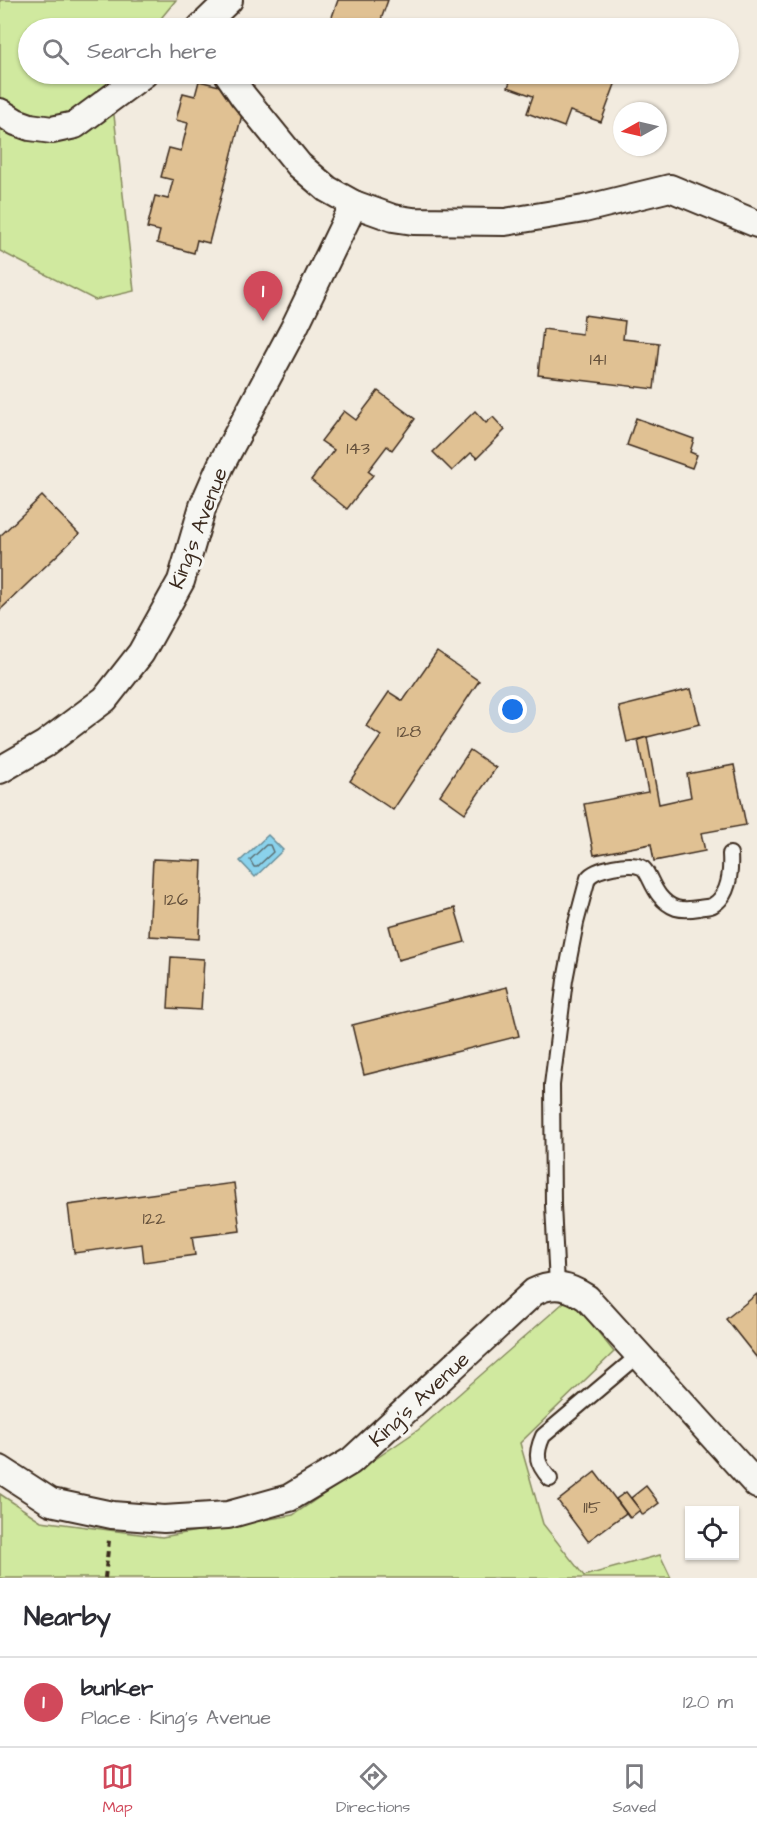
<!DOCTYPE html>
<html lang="en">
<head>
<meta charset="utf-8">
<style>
  :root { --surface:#fff; --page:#f7f7f7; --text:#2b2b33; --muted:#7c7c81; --line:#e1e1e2; --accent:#d1495b }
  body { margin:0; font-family:"Architects Daughter",sans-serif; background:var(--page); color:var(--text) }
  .controls { position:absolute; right:18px; bottom:18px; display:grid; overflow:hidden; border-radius:0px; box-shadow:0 2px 4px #0004 }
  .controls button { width:54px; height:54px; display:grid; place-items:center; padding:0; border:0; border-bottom:2px solid var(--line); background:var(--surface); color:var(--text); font:30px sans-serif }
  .compass { position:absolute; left:613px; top:102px; width:54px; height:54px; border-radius:50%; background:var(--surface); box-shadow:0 2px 4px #0004; rotate:262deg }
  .you { position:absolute; left:513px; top:710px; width:21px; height:21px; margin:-15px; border:4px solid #fff; border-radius:50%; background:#1a73e8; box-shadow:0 0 0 9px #1a73e833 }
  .badge { display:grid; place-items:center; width:39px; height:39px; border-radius:50%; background:var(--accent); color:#fff; font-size:20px; font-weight:700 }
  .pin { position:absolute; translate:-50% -50px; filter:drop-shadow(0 2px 3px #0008) }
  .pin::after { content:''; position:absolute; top:32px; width:21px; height:18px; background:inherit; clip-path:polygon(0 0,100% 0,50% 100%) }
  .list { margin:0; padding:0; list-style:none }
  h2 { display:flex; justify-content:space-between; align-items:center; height:78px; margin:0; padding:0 24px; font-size:26px }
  h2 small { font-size:20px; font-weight:400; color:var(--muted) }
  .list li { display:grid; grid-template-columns:39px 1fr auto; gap:18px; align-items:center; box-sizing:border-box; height:90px; padding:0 24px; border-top:2px solid var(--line) }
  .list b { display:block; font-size:22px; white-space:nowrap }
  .list p { margin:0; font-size:20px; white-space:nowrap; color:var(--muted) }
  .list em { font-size:20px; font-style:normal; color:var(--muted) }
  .icon { flex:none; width:33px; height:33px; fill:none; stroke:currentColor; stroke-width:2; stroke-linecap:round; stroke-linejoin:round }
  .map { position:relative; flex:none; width:757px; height:1578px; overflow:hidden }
  .search { position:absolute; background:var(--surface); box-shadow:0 2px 4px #0004; left:18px; right:18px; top:18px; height:66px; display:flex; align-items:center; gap:15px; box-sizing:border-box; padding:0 21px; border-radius:33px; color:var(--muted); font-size:22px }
  .sheet { height:168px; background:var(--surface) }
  nav { display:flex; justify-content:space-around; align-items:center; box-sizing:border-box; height:84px; border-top:2px solid var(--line); background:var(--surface); font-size:16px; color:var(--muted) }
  nav a { display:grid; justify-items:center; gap:3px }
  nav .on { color:var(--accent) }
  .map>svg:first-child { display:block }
</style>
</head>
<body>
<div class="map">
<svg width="757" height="1578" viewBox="0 0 757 1578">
  <rect width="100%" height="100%" fill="#f2ebdf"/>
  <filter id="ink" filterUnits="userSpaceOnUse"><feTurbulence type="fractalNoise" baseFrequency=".0167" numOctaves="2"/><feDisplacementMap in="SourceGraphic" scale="12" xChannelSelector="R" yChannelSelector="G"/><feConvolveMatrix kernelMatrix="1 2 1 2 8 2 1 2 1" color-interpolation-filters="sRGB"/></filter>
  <g filter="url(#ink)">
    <!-- green -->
    <g fill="#d0e99f" stroke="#868a5e" stroke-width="1.5">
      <polygon points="0,0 176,0 153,28 28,28 28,74 116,74 110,80 134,291 95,300 0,251"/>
      <polygon points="570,1297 614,1352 520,1443 543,1524 584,1576 660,1555 671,1578 0,1578 0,1494 41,1521 162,1537 293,1515 418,1430"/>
    </g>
    <!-- water -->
    <polygon fill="#8ad2ec" stroke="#6a8f9a" stroke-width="1.5" points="268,835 283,850 255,877 240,861"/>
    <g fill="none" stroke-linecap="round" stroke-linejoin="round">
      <!-- shore -->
      <polygon stroke="#5b6d70" stroke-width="1.5" points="266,845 270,845 273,852 257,867 254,867 250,860"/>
    </g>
    <!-- building -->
    <g fill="#e0c193" stroke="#3b2a1e" stroke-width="1.5">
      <polygon points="338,0 388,0 378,28 328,28"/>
      <polygon points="513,74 602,74 617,79 601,122 570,111 564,127 527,113 533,96 508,87"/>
      <polygon points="199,81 236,90 232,104 244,107 209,243 197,240 194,253 157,243 160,231 147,228 155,196 168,199 173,180 161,177 169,148 181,151 188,123 176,120 183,93 195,96"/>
      <polygon points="584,315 625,321 623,339 659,343 654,389 538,375 543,329 582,334"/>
      <polygon points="378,391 415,419 392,450 387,446 368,471 373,475 347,509 311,480 334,450 321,441 344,411 356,420"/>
      <polygon points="475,411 486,423 493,417 505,430 477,458 471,453 452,471 433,452"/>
      <polygon points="636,418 694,439 690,452 697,455 692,468 627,445"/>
      <polygon points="42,496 79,534 0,610 0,536"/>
      <polygon points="437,652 479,681 393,810 350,781 381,736 366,726 389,692 403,701"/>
      <polygon points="691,689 700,724 627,742 619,707"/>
      <polygon points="647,737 659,804 691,797 687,774 734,765 746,825 701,833 705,851 654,861 651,844 594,855 584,804 648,792 638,740"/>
      <polygon points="470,750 496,768 465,813 440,795"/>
      <polygon points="153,859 202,861 199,939 149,936"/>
      <polygon points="455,908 465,942 398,960 389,926"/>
      <polygon points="171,957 204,959 201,1010 168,1008"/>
      <polygon points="507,987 519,1036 364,1075 352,1025"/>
      <polygon points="234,1183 240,1231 192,1237 195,1255 144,1262 142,1244 74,1253 68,1205"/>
      <polygon points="757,1294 757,1358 726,1319"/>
      <polygon points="595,1472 626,1513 588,1541 558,1501"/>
      <polygon points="646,1486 659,1503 643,1515 631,1498"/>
      <polygon points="626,1492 640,1510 630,1518 616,1499"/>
    </g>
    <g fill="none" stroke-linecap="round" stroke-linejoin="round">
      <defs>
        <g id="lane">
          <path d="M557 1285 553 1205 552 1085 565 980 576 923 588 878C596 868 629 862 641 867 651 871 652 899 676 908 683 910 693 909 699 908 703 907 710 907 713 905 730 895 731 871 730 854"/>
          <path d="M550 1479C537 1464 534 1456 543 1436L639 1355"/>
        </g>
        <g id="street">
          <polyline points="200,28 229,0"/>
          <polyline points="228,74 243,96 299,165 327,189 354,204 393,218 413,221 505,222 584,209 670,188 757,224"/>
          <polyline points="0,112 16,122 30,127 52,130 75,125 144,74"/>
          <polyline points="0,770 45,744 105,699 141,653 181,581 203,506 221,465 294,328 354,204"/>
          <path d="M0 1469 51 1502 112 1515 164 1519 228 1515 289 1498 351 1461 534 1292C554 1282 569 1286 587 1298L757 1485"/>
        </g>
      </defs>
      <!-- lane casing -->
      <use href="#lane" stroke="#3b2a1e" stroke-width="18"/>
      <!-- street casing -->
      <use href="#street" stroke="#3b2a1e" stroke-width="30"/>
      <!-- path -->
      <polyline stroke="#3b2a1e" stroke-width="4" stroke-dasharray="6 4.5" stroke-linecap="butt" points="105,1578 109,1540"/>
      <!-- lane -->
      <use href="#lane" stroke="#f6f6f2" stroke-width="14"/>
      <!-- street -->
      <use href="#street" stroke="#f6f6f2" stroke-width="26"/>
    </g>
  </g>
  <g text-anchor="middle" stroke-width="6" stroke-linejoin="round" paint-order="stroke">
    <!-- number labels -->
    <g font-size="18" fill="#64503b">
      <text x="598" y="365">141</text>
      <text x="358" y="454">143</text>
      <text x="409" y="737">128</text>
      <text x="176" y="905">126</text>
      <text x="154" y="1224">122</text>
      <text x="592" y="1513">115</text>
    </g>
    <!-- street labels -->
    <g font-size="21" fill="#3b2a1e" stroke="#f6f6f2">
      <text transform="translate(198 528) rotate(-69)" y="7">King's Avenue</text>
      <text transform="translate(419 1399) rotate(-43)" y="7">King's Avenue</text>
    </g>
  </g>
</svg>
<div class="controls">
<button><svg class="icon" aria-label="locate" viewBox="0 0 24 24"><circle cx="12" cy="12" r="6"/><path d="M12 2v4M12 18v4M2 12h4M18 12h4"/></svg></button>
</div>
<svg class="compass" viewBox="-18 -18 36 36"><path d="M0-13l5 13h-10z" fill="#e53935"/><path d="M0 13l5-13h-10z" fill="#7c7c81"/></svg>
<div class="you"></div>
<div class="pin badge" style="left:263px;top:321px">1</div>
<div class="search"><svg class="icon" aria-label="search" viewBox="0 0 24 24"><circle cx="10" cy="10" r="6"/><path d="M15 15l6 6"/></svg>Search here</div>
</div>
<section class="sheet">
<h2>Nearby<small></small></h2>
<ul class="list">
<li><span class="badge">1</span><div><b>bunker</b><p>Place · King's Avenue</p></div><em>120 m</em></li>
</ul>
</section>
<nav>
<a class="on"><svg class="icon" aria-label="map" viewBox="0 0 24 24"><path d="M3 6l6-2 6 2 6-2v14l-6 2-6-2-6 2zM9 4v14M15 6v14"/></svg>Map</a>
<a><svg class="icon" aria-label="directions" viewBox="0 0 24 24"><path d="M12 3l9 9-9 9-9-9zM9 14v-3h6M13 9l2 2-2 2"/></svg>Directions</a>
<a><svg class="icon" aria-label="saved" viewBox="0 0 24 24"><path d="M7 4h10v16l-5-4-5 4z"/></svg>Saved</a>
</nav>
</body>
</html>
